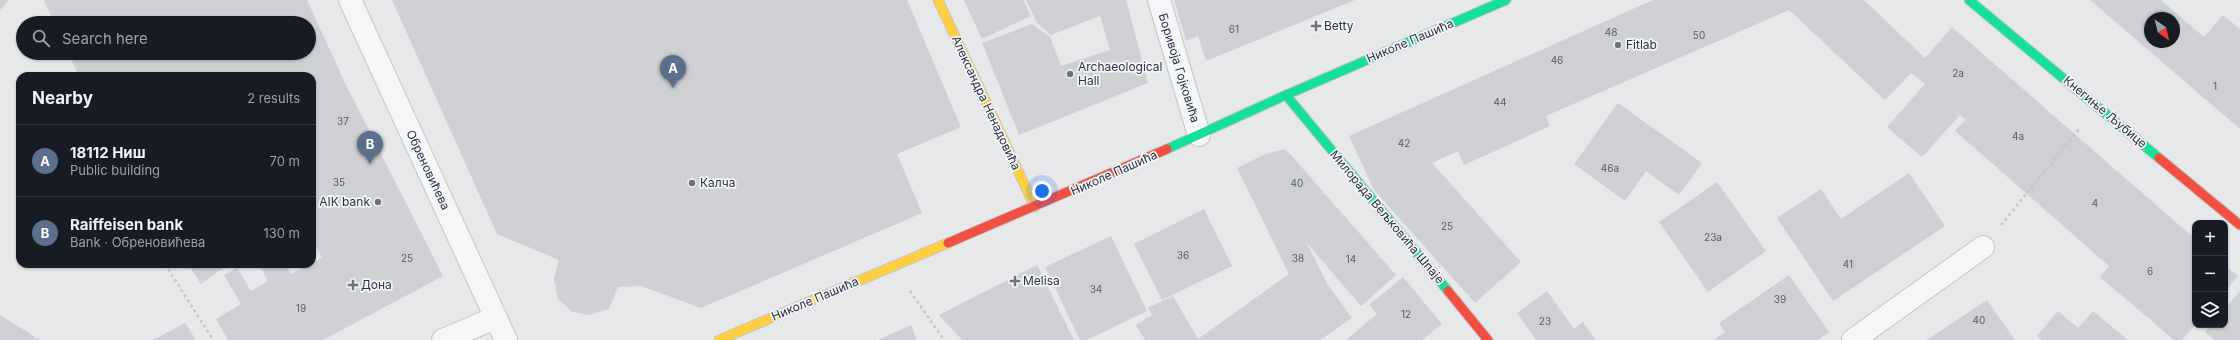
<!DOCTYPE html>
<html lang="en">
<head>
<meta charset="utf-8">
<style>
  :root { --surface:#171b24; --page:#242831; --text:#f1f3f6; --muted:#9ea1a6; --line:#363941; --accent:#b45309 }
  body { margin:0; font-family:Inter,sans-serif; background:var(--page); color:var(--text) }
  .controls { position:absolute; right:12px; bottom:12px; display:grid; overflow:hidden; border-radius:8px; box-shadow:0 1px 3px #0004 }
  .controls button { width:36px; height:36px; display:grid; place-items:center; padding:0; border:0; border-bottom:1px solid var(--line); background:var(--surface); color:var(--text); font:20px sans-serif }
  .compass { position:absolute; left:2144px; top:12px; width:36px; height:36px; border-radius:50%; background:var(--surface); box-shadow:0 1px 3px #0004; rotate:145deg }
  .you { position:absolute; left:1042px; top:191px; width:14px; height:14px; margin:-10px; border:3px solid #fff; border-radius:50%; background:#1a73e8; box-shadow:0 0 0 6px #1a73e833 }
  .badge { display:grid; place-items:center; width:26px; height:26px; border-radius:50%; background:var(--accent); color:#fff; font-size:13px; font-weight:700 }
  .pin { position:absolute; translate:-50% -33px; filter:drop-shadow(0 1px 2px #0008) }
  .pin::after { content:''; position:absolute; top:21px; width:14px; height:12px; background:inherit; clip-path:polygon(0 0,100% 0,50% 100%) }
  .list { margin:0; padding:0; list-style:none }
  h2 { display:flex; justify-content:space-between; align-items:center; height:52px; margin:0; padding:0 16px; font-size:17px }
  h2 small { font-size:13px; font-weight:400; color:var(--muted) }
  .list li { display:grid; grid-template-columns:26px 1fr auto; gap:12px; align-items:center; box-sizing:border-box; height:72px; padding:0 16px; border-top:1px solid var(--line) }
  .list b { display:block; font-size:15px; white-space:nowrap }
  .list p { margin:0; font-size:13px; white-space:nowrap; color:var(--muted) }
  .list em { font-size:13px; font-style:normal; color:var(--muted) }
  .icon { flex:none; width:22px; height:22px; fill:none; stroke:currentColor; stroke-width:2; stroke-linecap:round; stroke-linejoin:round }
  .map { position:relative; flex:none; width:2240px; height:340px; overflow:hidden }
  .search { position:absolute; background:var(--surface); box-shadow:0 1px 3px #0004; left:16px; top:16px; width:300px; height:44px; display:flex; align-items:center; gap:10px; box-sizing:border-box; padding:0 14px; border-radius:22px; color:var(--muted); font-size:15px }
  .panel { position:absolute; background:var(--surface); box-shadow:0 1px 3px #0004; left:16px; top:72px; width:300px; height:196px; border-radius:12px }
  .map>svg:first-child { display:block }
</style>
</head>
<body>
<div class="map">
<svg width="2240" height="340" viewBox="0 0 2240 340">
  <rect width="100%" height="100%" fill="#e6e8ea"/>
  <!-- building -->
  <g fill="#ced0d3" fill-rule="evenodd">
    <polygon points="0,0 9,0 0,10"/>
    <polygon points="44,0 307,0 345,83 443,276 323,340 228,340 216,319 241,304 224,275 237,268 251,291 268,281 260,266 263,264 285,264 291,274 322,258 312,238 312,76 79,76 68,53 309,53 309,23 54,23"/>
    <polygon points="392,0 907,0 961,127 897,154 922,213 701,308 641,286 618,287 609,309 589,315 572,312 558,299 554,279 559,260 497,234"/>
    <polygon points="964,0 1023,0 1031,16 982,39"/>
    <polygon points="1026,0 1126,0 1148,83 1019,135 982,43 1032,24 1050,37 1061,66 1110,50 1100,16 1051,35 1037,23"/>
    <polygon points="1174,0 1355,0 1206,61 1198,36 1186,41"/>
    <polygon points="1653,0 1864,0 1925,58 1952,27 2195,239 2195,325 2182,340 2174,340 2100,277 2109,266 1955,131 1965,120 1960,115 1922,157 1887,127 1925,84 1911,73 1885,100 1789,10 1546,116 1550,126 1464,165 1458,151 1432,163 1521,262 1475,303 1374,190 1349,136"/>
    <path d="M2090 0H2161L2204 37 2223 15 2240 29V129ZM2150 18H2174V42H2150Z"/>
    <polygon points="1618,103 1702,163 1679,195 1646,171 1625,201 1574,164"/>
    <polygon points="1284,149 1290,154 1396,275 1361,306 1306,242 1328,285 1352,318 1320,340 1145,340 1136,325 1152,315 1148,308 1173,296 1198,339 1289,274 1237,168 1263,155"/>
    <polygon points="1909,173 1945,226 1833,301 1777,218 1821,189 1841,219"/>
    <polygon points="1717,182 1766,251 1708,292 1659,222"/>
    <polygon points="1204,209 1232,266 1162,300 1134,244"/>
    <polygon points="1111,236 1147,311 1087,340 1080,340 1045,267"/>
    <polygon points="188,264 229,264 201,284"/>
    <polygon points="1037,265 1074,340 962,340 939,315"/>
    <polygon points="2225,265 2238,276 2225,291"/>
    <polygon points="1789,275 1829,332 1818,340 1714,340 1725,332 1719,323"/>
    <polygon points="1403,277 1442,324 1422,340 1346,340 1377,314 1369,305"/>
    <polygon points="1547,291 1574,329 1583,322 1596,340 1536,340 1517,313"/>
    <polygon points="2240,291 2240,340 2215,340 2205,332 2211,325 2225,325 2225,309"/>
    <polygon points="1987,300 2015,340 1927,340"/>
    <polygon points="2058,311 2078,328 2093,311 2128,340 2042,340 2037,336"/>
    <polygon points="0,315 40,340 0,340"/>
    <polygon points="185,323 196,340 151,340 157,338"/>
    <polygon points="911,325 917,340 878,340"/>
  </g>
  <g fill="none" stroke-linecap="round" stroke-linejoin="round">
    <defs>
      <g id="street">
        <polyline points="350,0 506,340"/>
        <polyline points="1159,0 1199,135"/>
        <polyline points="443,340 495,318"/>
        <polyline points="1853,340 1983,247"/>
      </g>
      <g id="fast">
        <polyline points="1969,0 2159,158"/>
        <polyline points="1286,95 1448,291"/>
        <polyline points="1167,149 1286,95 1506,0"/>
      </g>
      <g id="slow">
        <polyline points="938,0 1035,207"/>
        <polyline points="719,340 948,243"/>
      </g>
      <g id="jam">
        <polyline points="2159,158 2240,225"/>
        <polyline points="948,243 1167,149"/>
        <polyline points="1448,291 1488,340"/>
      </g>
    </defs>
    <!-- street casing -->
    <use href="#street" stroke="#c4c6c8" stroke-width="24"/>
    <!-- fast casing -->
    <use href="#fast" stroke="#c4c6c8" stroke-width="11"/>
    <!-- slow casing -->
    <use href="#slow" stroke="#c4c6c8" stroke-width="11"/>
    <!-- jam casing -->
    <use href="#jam" stroke="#c4c6c8" stroke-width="11"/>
    <!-- path -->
    <g stroke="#c5c6ca" stroke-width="2.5" stroke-dasharray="3 3" stroke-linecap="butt">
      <polyline points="2001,225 2079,129"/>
      <polyline points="165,264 213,340"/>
      <polyline points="910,291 944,340"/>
    </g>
    <!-- street -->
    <use href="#street" stroke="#f5f6f7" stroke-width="22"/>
    <!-- fast -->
    <use href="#fast" stroke="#16e098" stroke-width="9"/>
    <!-- slow -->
    <use href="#slow" stroke="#ffcf43" stroke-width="9"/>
    <!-- jam -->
    <use href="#jam" stroke="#f24e42" stroke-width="9"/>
  </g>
  <!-- markers -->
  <g fill="#6c737f" stroke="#f4f6f9" stroke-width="1.5">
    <path d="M1314 20h4v4h4v4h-4v4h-4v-4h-4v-4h4z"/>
    <circle cx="1618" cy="45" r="4"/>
    <circle cx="1070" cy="74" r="4"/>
    <circle cx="692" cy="183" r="4"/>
    <circle cx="378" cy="202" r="4"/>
    <path d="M1013 275h4v4h4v4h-4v4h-4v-4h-4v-4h4z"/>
    <path d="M351 279h4v4h4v4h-4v4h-4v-4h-4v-4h4z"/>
  </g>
  <g text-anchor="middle" stroke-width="3.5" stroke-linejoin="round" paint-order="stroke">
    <!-- number labels -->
    <g font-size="10" fill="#545c69">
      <text x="1234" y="33">61</text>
      <text x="1611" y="36">48</text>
      <text x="1699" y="39">50</text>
      <text x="1557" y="64">46</text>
      <text x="1958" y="77">2a</text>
      <text x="2215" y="90">1</text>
      <text x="1500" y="106">44</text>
      <text x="343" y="125">37</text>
      <text x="2018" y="140">4a</text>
      <text x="1404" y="147">42</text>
      <text x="1610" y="172">46a</text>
      <text x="339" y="186">35</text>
      <text x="1297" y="187">40</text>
      <text x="2095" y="207">4</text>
      <text x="1447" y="230">25</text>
      <text x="1713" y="241">23a</text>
      <text x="1183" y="259">36</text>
      <text x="407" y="262">25</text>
      <text x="1298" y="262">38</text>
      <text x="1351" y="263">14</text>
      <text x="1848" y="268">41</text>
      <text x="2150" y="275">6</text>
      <text x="1096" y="293">34</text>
      <text x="1780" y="303">39</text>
      <text x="301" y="312">19</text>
      <text x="1406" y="318">12</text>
      <text x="1979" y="324">40</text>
      <text x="1545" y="325">23</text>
    </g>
    <!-- poi labels -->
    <g font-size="12" fill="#2b3445" stroke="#f4f6f9" text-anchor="start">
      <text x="1324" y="30">Betty</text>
      <text x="1626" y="49">Fitlab</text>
      <text x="1078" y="71">Archaeological<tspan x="1078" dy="14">Hall</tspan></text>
      <text x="700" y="187">Калча</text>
      <text x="370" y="206" text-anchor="end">AIK bank</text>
      <text x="1023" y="285">Melisa</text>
      <text x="361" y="289">Дона</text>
    </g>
    <!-- street labels -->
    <g font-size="12" fill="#2b3445" stroke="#f4f6f9">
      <text transform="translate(1410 41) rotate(-23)" y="4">Николе Пашића</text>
      <text transform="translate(1179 68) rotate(73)" y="4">Боривоја Гојковића</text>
      <text transform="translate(986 103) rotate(65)" y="4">Александра Ненадовића</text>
      <text transform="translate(2105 112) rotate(40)" y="4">Кнегиње Љубице</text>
      <text transform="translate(428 170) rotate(65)" y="4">Обреновићева</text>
      <text transform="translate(1114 173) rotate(-24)" y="4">Николе Пашића</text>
      <text transform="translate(1387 217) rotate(50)" y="4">Милорада Вељковића Шпаје</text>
      <text transform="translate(815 299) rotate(-23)" y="4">Николе Пашића</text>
    </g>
  </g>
</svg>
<div class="controls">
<button>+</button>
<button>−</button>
<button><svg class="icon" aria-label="layers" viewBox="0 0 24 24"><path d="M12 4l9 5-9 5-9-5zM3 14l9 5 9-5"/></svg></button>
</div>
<svg class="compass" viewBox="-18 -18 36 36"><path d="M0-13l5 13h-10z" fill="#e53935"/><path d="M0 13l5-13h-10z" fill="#9ea1a6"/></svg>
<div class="you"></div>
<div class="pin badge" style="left:673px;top:88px;background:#5c6f8a">A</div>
<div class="pin badge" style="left:370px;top:164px;background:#5c6f8a">B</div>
<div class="search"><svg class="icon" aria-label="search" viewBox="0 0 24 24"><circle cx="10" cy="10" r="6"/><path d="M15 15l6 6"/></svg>Search here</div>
<section class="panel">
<h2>Nearby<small>2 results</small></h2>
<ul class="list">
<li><span class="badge" style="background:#5c6f8a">A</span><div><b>18112 Ниш</b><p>Public building</p></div><em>70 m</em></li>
<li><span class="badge" style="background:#5c6f8a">B</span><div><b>Raiffeisen bank</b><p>Bank · Обреновићева</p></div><em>130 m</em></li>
</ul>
</section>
</div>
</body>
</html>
